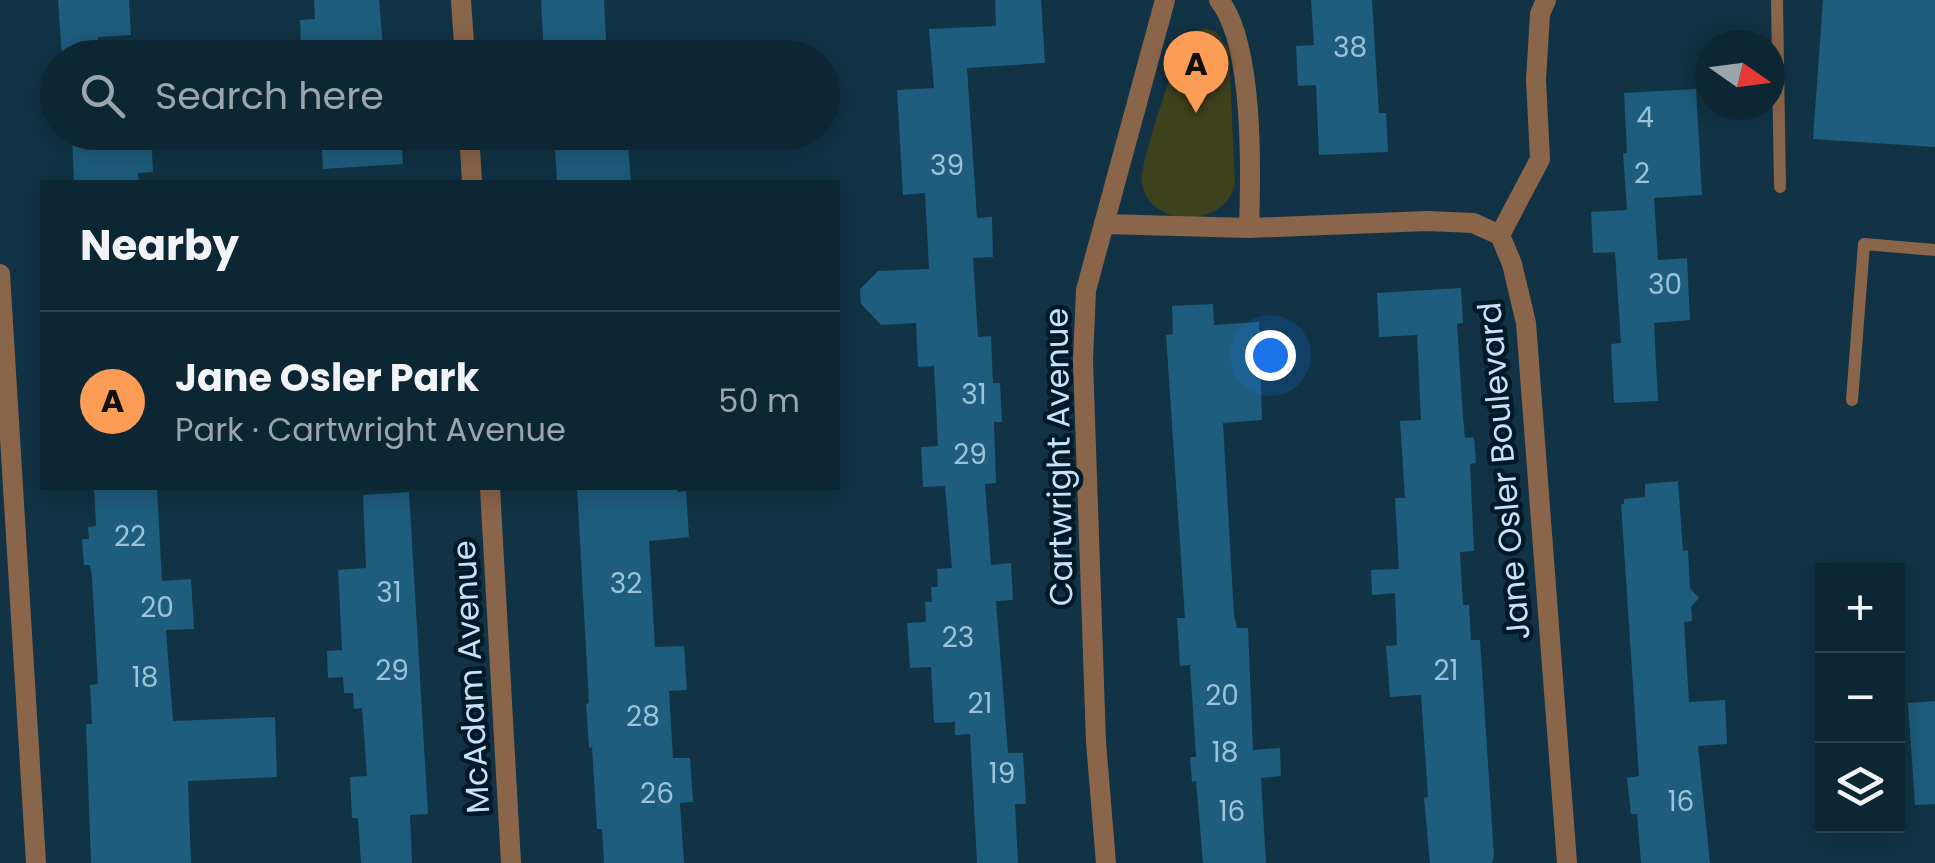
<!DOCTYPE html>
<html lang="en">
<head>
<meta charset="utf-8">
<style>
  :root { --surface:#0d2634; --page:#162e3c; --text:#f1f3f6; --muted:#9aa5ac; --line:#2d434f; --accent:#fd9d55 }
  body { margin:0; font-family:Poppins,sans-serif; background:var(--page); color:var(--text) }
  .controls { position:absolute; right:30px; bottom:30px; display:grid; overflow:hidden; border-radius:0px; box-shadow:0 5px 25px #0003 }
  .controls button { width:90px; height:90px; display:grid; place-items:center; padding:0; border:0; border-bottom:2px solid var(--line); background:var(--surface); color:var(--text); font:50px sans-serif }
  .compass { position:absolute; left:1695px; top:30px; width:90px; height:90px; border-radius:50%; background:var(--surface); box-shadow:0 5px 25px #0003; rotate:104deg }
  .you { position:absolute; left:1270px; top:355px; width:35px; height:35px; margin:-25px; border:8px solid #fff; border-radius:50%; background:#1a73e8; box-shadow:0 0 0 15px #1a73e833 }
  .badge { display:grid; place-items:center; width:65px; height:65px; border-radius:50%; background:var(--accent); color:#111; font-size:32px; font-weight:700 }
  .pin { position:absolute; translate:-50% -82px; filter:drop-shadow(0 2px 5px #0008) }
  .pin::after { content:''; position:absolute; top:52px; width:35px; height:30px; background:inherit; clip-path:polygon(0 0,100% 0,50% 100%) }
  .list { margin:0; padding:0; list-style:none }
  h2 { display:flex; justify-content:space-between; align-items:center; height:130px; margin:0; padding:0 40px; font-size:42px }
  h2 small { font-size:32px; font-weight:400; color:var(--muted) }
  .list li { display:grid; grid-template-columns:65px 1fr auto; gap:30px; align-items:center; box-sizing:border-box; height:180px; padding:0 40px; border-top:2px solid var(--line) }
  .list b { display:block; font-size:38px; white-space:nowrap }
  .list p { margin:0; font-size:32px; white-space:nowrap; color:var(--muted) }
  .list em { font-size:32px; font-style:normal; color:var(--muted) }
  .icon { flex:none; width:55px; height:55px; fill:none; stroke:currentColor; stroke-width:2; stroke-linecap:round; stroke-linejoin:round }
  .map { position:relative; flex:none; width:1935px; height:863px; overflow:hidden }
  .search { position:absolute; background:var(--surface); box-shadow:0 5px 25px #0003; left:40px; top:40px; width:800px; height:110px; display:flex; align-items:center; gap:25px; box-sizing:border-box; padding:0 35px; border-radius:55px; color:var(--muted); font-size:38px }
  .panel { position:absolute; background:var(--surface); box-shadow:0 5px 25px #0003; left:40px; top:180px; width:800px; height:310px; border-radius:0px }
  .map>svg:first-child { display:block }
</style>
</head>
<body>
<div class="map">
<svg width="1935" height="863" viewBox="0 0 1935 863">
  <rect width="100%" height="100%" fill="#113345"/>
  <!-- green -->
  <path fill="#3e421c" d="M1206 28 1216 32 1229 50 1235 184C1226 228 1150 229 1142 184 1138 166 1175 65 1182 40L1188 33Z"/>
  <!-- building -->
  <g fill="#1e5d7d">
    <polygon points="58,0 129,0 131,35 98,37 99,54 62,57"/>
    <polygon points="314,0 379,0 384,58 317,58 317,45 301,46 300,20 315,19"/>
    <polygon points="541,0 604,0 607,58 544,58"/>
    <polygon points="995,0 1041,0 1045,63 967,68 977,218 992,217 993,257 973,258 978,337 991,336 993,383 1000,383 1002,422 994,422 996,483 985,484 991,565 1011,563 1013,600 996,601 1008,753 1023,753 1026,804 1015,804 1018,863 977,863 970,734 955,735 955,722 934,723 931,667 910,668 907,623 926,622 925,602 932,602 931,587 938,587 937,569 952,568 945,486 923,487 921,447 938,446 934,366 918,367 916,323 881,325 861,304 860,289 878,271 929,269 925,193 903,195 897,90 934,88 929,29 996,26"/>
    <polygon points="1311,0 1372,0 1379,113 1386,113 1388,152 1319,155 1316,85 1298,86 1296,46 1314,45"/>
    <polygon points="1823,0 1935,0 1935,147 1813,139"/>
    <polygon points="1696,89 1702,195 1654,198 1658,260 1687,258 1690,320 1654,323 1658,401 1614,403 1611,344 1621,343 1615,252 1593,253 1591,212 1627,210 1623,153 1627,153 1624,93"/>
    <polygon points="321,132 401,132 403,164 323,169"/>
    <polygon points="554,132 627,132 631,182 557,182"/>
    <polygon points="151,134 153,172 138,173 139,182 74,182 72,138"/>
    <polygon points="1461,288 1463,323 1457,324 1463,417 1465,438 1474,437 1476,463 1470,464 1474,551 1460,552 1463,605 1469,605 1471,640 1480,640 1494,856 1492,863 1430,863 1424,798 1428,797 1421,695 1390,697 1386,646 1397,645 1395,593 1372,595 1371,570 1399,569 1395,498 1405,498 1400,421 1421,420 1417,335 1379,337 1377,293"/>
    <polygon points="1213,304 1214,325 1259,322 1262,420 1223,423 1234,615 1237,628 1248,628 1253,750 1280,748 1281,776 1261,778 1266,863 1203,863 1196,781 1192,782 1190,757 1196,757 1190,665 1180,666 1177,618 1185,618 1166,335 1173,334 1172,306"/>
    <polygon points="1678,481 1683,551 1688,550 1690,588 1699,598 1691,607 1692,621 1684,622 1689,702 1725,700 1727,744 1698,746 1710,863 1641,863 1637,814 1631,814 1627,778 1639,776 1621,504 1624,504 1624,499 1645,497 1645,484"/>
    <polygon points="94,488 157,488 162,581 191,579 194,629 166,630 173,721 275,717 277,777 188,781 191,863 91,863 86,724 92,724 90,685 98,684 92,577 90,565 84,565 82,539 89,539 88,527 96,526"/>
    <polygon points="577,488 677,488 678,492 686,491 689,537 649,541 655,647 684,646 687,690 669,691 673,758 690,758 693,802 680,803 684,863 604,863 602,829 597,829 592,747 589,748 586,704 589,703"/>
    <polygon points="409,492 428,814 410,815 412,863 361,863 358,818 352,818 350,777 367,776 362,708 354,709 353,693 344,693 343,677 328,678 327,651 342,650 338,570 366,568 363,495"/>
    <polygon points="1935,701 1935,804 1915,805 1908,703"/>
  </g>
  <g fill="none" stroke-linecap="round" stroke-linejoin="round">
    <!-- lane -->
    <g stroke="#8b654a" stroke-width="12">
      <polyline points="1777,0 1780,187"/>
      <polyline points="1852,400 1864,244 1935,250"/>
    </g>
    <!-- street -->
    <g stroke="#8b654a" stroke-width="20">
      <polyline points="461,0 465,58"/>
      <path d="M1219 0C1254 44 1251 172 1249 228"/>
      <polyline points="469,132 472,182"/>
      <polyline points="1104,224 1249,228 1427,221 1473,223 1500,235 1512,264 1526,323 1567,863"/>
      <polyline points="1500,235 1540,159 1536,80 1540,14 1546,0"/>
      <polyline points="0,274 36,863"/>
      <polyline points="490,488 511,863"/>
      <polyline points="1106,863 1096,742 1083,360 1086,290 1165,0"/>
    </g>
  </g>
  <g text-anchor="middle" stroke-width="9" stroke-linejoin="round" paint-order="stroke">
    <!-- number labels -->
    <g font-size="28" fill="#9ac2d8">
      <text x="1350" y="57">38</text>
      <text x="1645" y="127">4</text>
      <text x="947" y="175">39</text>
      <text x="1642" y="183">2</text>
      <text x="1665" y="294">30</text>
      <text x="974" y="404">31</text>
      <text x="970" y="464">29</text>
      <text x="130" y="546">22</text>
      <text x="626" y="593">32</text>
      <text x="389" y="602">31</text>
      <text x="157" y="617">20</text>
      <text x="958" y="647">23</text>
      <text x="392" y="680">29</text>
      <text x="1446" y="680">21</text>
      <text x="145" y="687">18</text>
      <text x="1222" y="705">20</text>
      <text x="980" y="713">21</text>
      <text x="643" y="726">28</text>
      <text x="1225" y="762">18</text>
      <text x="1002" y="783">19</text>
      <text x="657" y="803">26</text>
      <text x="1681" y="811">16</text>
      <text x="1232" y="821">16</text>
    </g>
    <!-- street labels -->
    <g font-size="32" fill="#c3e3f6" stroke="#011a28">
      <text transform="translate(1059 457) rotate(-91)" y="11">Cartwright Avenue</text>
      <text transform="translate(1504 471) rotate(-95)" y="11">Jane Osler Boulevard</text>
      <text transform="translate(471 677) rotate(-93)" y="11">McAdam Avenue</text>
    </g>
  </g>
</svg>
<div class="controls">
<button>+</button>
<button>−</button>
<button><svg class="icon" aria-label="layers" viewBox="0 0 24 24"><path d="M12 4l9 5-9 5-9-5zM3 14l9 5 9-5"/></svg></button>
</div>
<svg class="compass" viewBox="-18 -18 36 36"><path d="M0-13l5 13h-10z" fill="#e53935"/><path d="M0 13l5-13h-10z" fill="#9aa5ac"/></svg>
<div class="you"></div>
<div class="pin badge" style="left:1196px;top:113px">A</div>
<div class="search"><svg class="icon" aria-label="search" viewBox="0 0 24 24"><circle cx="10" cy="10" r="6"/><path d="M15 15l6 6"/></svg>Search here</div>
<section class="panel">
<h2>Nearby<small></small></h2>
<ul class="list">
<li><span class="badge">A</span><div><b>Jane Osler Park</b><p>Park · Cartwright Avenue</p></div><em>50 m</em></li>
</ul>
</section>
</div>
</body>
</html>
